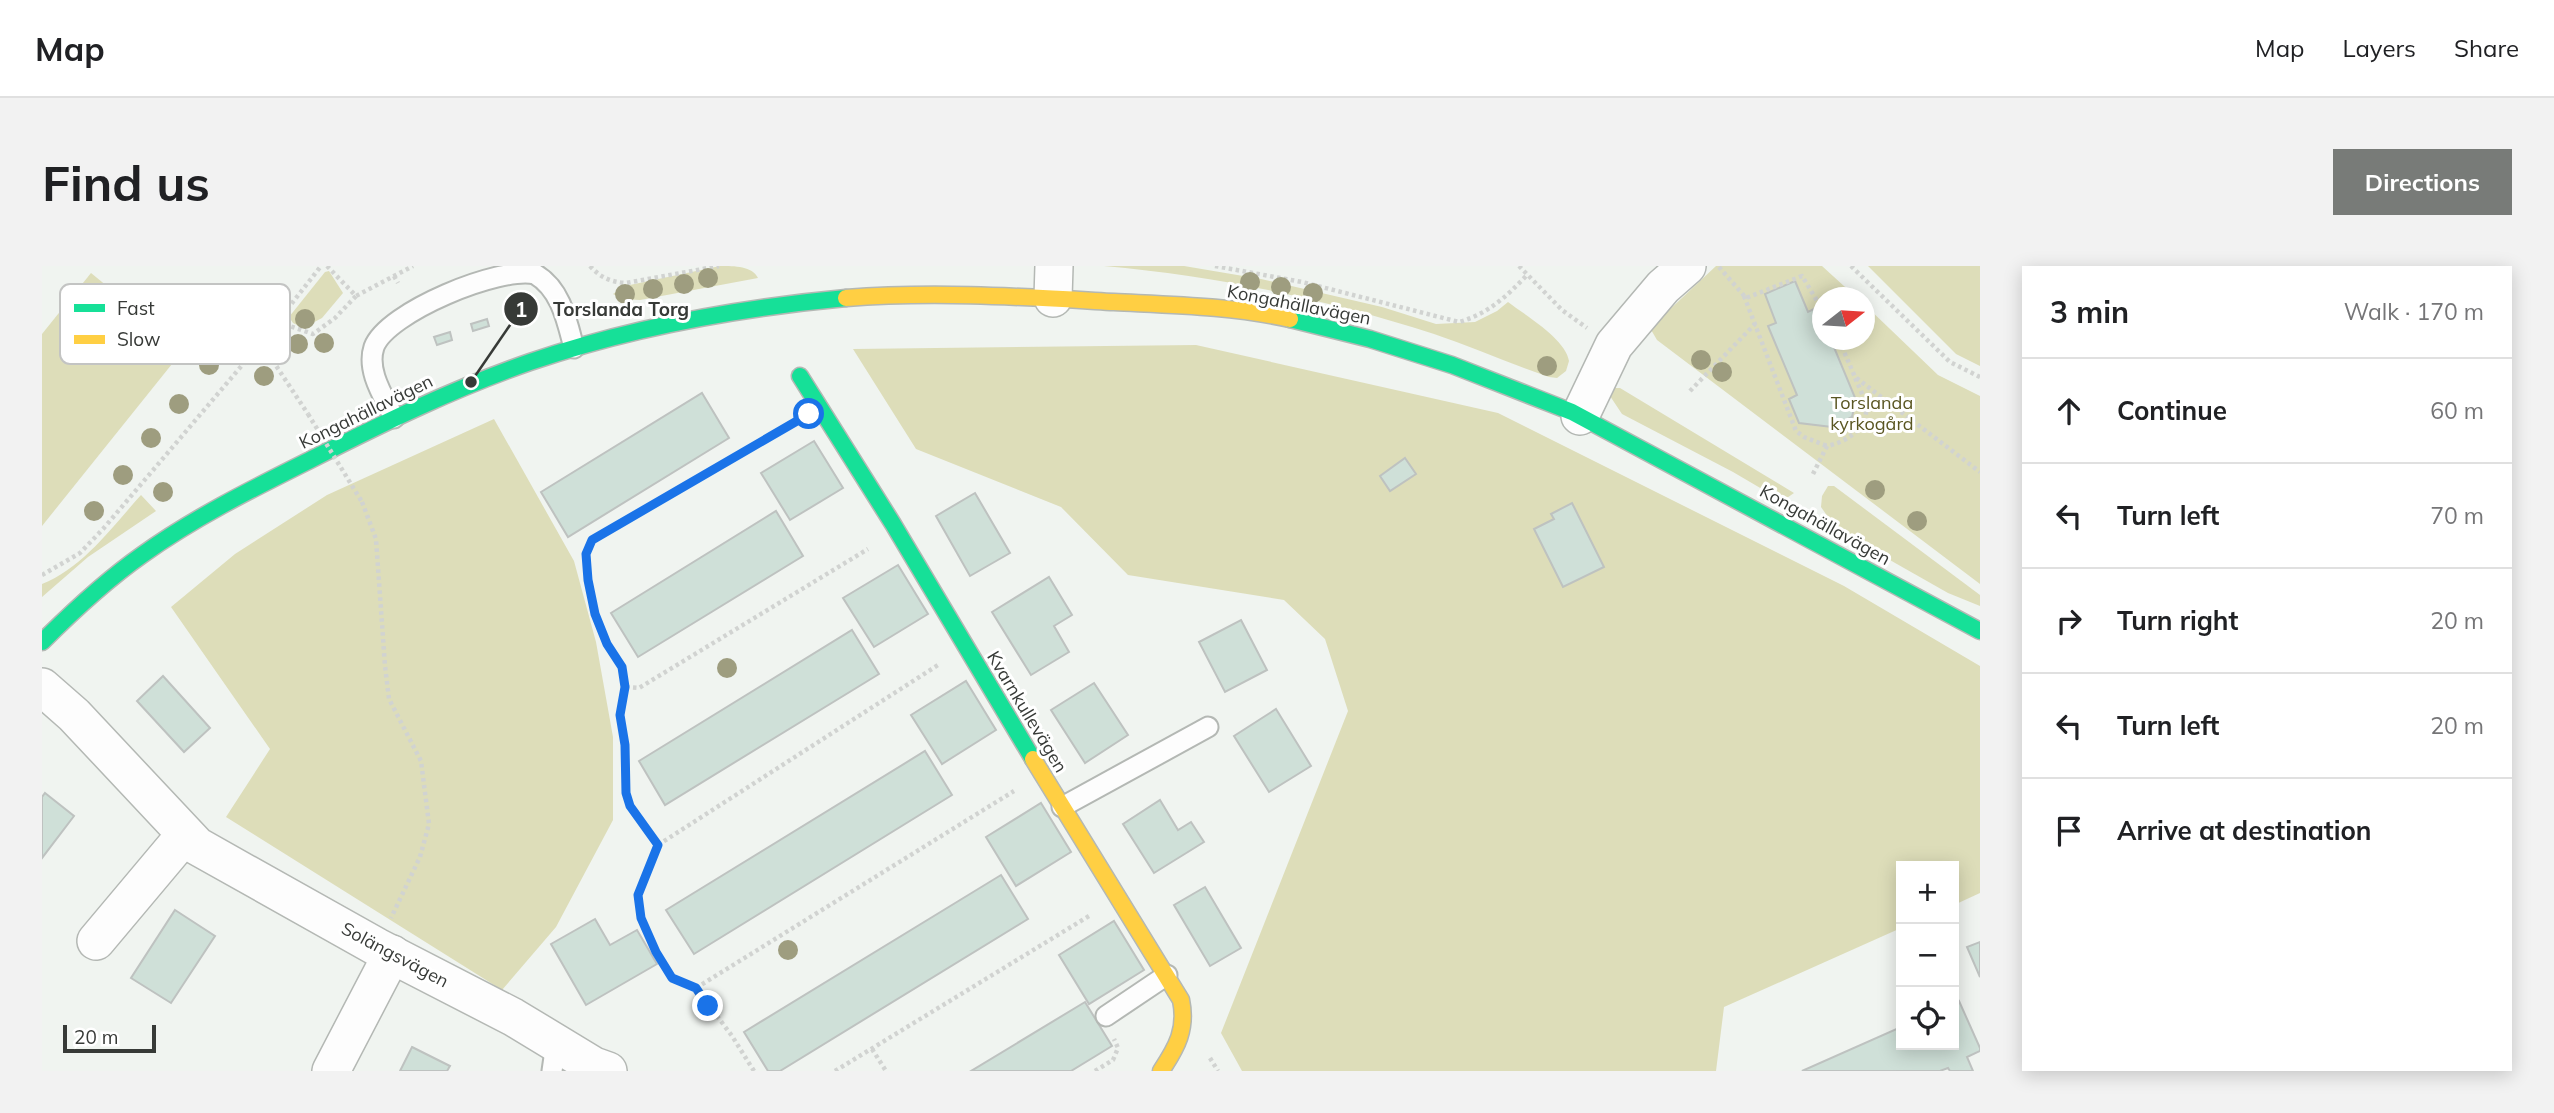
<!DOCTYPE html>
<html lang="en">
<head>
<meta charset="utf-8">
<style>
  :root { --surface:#fff; --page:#f2f2f2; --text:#202124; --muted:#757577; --line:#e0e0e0; --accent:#787b78 }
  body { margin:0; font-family:Mulish,sans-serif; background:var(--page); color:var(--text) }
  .controls { position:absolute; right:21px; bottom:21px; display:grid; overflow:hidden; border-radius:0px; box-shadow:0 4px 18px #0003 }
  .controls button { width:63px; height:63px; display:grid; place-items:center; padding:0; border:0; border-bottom:2px solid var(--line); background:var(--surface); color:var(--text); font:35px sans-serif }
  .compass { position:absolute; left:1770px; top:21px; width:63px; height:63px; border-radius:50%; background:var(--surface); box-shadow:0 4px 18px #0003; rotate:73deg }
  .scale { position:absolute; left:21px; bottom:18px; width:93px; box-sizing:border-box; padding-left:7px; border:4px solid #373a37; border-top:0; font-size:19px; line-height:24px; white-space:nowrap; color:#373a37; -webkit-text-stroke:5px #fff; paint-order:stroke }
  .stop { position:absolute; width:21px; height:21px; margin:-16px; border:5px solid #1a73e8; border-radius:50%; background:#fff }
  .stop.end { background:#1a73e8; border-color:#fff; box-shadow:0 2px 7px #0008 }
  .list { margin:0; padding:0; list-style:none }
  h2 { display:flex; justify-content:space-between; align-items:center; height:91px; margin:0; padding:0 28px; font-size:30px }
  h2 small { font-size:23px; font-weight:400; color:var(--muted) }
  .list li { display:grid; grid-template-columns:46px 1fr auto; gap:21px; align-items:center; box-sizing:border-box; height:105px; padding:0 28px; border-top:2px solid var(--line) }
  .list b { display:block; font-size:26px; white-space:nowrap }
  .list em { font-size:23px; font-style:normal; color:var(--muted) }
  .icon { flex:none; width:38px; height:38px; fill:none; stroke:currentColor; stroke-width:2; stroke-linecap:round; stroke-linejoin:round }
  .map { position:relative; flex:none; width:1938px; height:805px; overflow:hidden; border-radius:0px }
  header { display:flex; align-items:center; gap:42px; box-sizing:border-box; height:98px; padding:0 35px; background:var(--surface); border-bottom:2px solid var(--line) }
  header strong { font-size:33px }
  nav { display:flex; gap:38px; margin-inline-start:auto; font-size:24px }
  .intro { display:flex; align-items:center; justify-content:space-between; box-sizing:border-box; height:168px; padding:0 42px }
  h1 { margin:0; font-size:49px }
  .button { padding:18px 32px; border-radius:0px; background:var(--accent); color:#fff; font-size:24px; font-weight:700 }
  main { display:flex; gap:42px; padding:0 42px }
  aside { flex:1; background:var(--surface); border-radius:0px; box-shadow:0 4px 18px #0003 }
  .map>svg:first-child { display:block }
</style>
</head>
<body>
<header>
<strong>Map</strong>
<nav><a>Map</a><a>Layers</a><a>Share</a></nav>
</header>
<div class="intro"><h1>Find us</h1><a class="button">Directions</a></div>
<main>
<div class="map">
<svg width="1938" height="805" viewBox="0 0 1938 805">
  <rect width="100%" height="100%" fill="#f0f4f0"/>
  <!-- green -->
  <g fill="#ddddb9">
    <path d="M678 0C693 0 710 0 716 12L598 34 580 33 571 28 583 20Z"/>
    <path d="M1062 0H1142L1219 13 1340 41 1394 58 1433 56 1455 45 1466 36C1483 49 1524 73 1527 95L1524 105 1515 112 1507 111C1468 98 1431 81 1392 68 1284 33 1175 10 1062 0Z"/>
    <polygon points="1674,0 1780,0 1814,31 1780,32 1780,74 1822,74 1823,39 1896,109 1938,130 1938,318 1615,74 1608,62"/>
    <polygon points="1826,0 1938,0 1938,100 1914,88"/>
    <polygon points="287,5 301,27 280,52 261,62 251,57 247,51 283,6"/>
    <polygon points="49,7 142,83 0,260 0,68"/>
    <polygon points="1154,79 1456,147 1802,320 1938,400 1938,627 1912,639 1912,600 1859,600 1859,662 1682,741 1674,805 1200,805 1179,767 1306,445 1283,373 1242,334 1086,309 1019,241 874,183 811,83"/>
    <polygon points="1571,122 1578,122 1752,227 1742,234 1737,233 1691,206 1580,148 1568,130"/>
    <polygon points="452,153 532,295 554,376 571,471 571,554 514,661 460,724 184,551 228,483 129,341 193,288 285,229"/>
    <polygon points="1786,220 1792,220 1938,329 1938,340 1906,327 1795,264 1779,241 1780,230"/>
    <path d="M99 229 114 245 46 291 0 331V318C41 302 71 260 99 229Z"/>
  </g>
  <!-- building -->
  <g fill="#cfe0d8" stroke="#bec2c0" stroke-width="2">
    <polygon points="1753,15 1766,46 1776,41 1780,52 1780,74 1789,74 1814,134 1810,151 1790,161 1757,157 1747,133 1755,129 1726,60 1734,57 1723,28"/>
    <polygon points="445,53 447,60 431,65 429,58"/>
    <polygon points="408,66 410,74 395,79 392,71"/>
    <polygon points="660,127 687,172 526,271 499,226"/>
    <polygon points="772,175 801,222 748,254 719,207"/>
    <polygon points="1363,192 1374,208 1348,225 1338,210"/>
    <polygon points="933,227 968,287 928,310 894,250"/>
    <polygon points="1530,237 1562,301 1521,321 1492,263 1512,253 1509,248"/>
    <polygon points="734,245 761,290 596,391 569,347"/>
    <polygon points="856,299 886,348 832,381 801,332"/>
    <polygon points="1007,311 1030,349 1012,360 1027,386 989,409 950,346"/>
    <polygon points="1199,354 1225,404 1183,426 1157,376"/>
    <polygon points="810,364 837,408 623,539 597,495"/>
    <polygon points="121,410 168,462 142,486 95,435"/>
    <polygon points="924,415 954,464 900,498 869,449"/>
    <polygon points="1052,417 1086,469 1043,497 1009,444"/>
    <polygon points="1234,443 1269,500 1227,526 1192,470"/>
    <polygon points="883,485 910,529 652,688 624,644"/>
    <polygon points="3,527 32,550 0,592 0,531"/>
    <polygon points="1118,534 1136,564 1149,556 1162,576 1112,607 1081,558"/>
    <polygon points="999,537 1029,586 974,620 944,571"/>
    <polygon points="959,609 986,653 738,805 726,805 702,766"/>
    <polygon points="1163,621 1199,682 1168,700 1132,639"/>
    <polygon points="133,644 173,670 129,737 89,712"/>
    <polygon points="553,653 568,679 595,664 615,698 544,739 509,678"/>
    <polygon points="1072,655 1102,704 1047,738 1017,689"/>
    <polygon points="1938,676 1938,711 1925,681"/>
    <polygon points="1917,735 1938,782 1938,785 1925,791 1931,805 1908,805 1906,802 1898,805 1760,805 1859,761 1859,779 1912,779 1912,738"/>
    <polygon points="1043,736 1070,780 1029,805 929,805"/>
    <polygon points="370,781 408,800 405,805 358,805"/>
  </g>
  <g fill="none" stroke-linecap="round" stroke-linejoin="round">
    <defs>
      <g id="lane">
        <path d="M352 152C342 131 324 105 332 81 345 46 458 0 493 8 519 23 525 55 532 82"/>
        <polyline points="1020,541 1166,461"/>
        <polyline points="1064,750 1125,709"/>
        <polyline points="510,805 514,777"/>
      </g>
      <g id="street">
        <polyline points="1011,32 1012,0"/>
        <polyline points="1538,150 1572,79 1621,21 1645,0"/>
        <polyline points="0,421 32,449 155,580 335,681 471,751 552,800 566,805"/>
        <polyline points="54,675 143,569"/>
        <polyline points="289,805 350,688"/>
      </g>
      <g id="fast">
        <polyline points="1248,53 1328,73 1410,99 1530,146 1938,365"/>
        <polyline points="758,110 851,258 991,493"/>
        <path d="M0 376C31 345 63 315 100 289 153 251 212 222 270 193 341 157 413 122 488 96 590 61 696 42 804 32"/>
      </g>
      <g id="slow">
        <path d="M804 32C894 25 983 31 1072 36 1132 39 1190 40 1248 53"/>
        <path d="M991 493 1139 734C1145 763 1135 781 1119 805"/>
      </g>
    </defs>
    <!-- lane casing -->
    <use href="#lane" stroke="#b4b8b4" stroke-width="23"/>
    <!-- street casing -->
    <use href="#street" stroke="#b4b8b4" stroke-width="40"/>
    <!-- fast casing -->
    <use href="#fast" stroke="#b4b8b4" stroke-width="19"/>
    <!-- slow casing -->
    <use href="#slow" stroke="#b4b8b4" stroke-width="19"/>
    <!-- path -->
    <g stroke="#d1d3d1" stroke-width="4.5" stroke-dasharray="3.5 3.5" stroke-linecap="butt">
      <polyline points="285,0 314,30 371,0"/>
      <path d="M548 0C558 11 568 16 584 17L677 0"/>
      <path d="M1173 0 1260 16 1417 56C1446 48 1465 30 1485 9"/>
      <polyline points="1477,0 1520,44 1545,62"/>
      <polyline points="1809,0 1908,96 1938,111"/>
      <polyline points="1677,1 1704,32 1760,10 1780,43"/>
      <polyline points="352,10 356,17"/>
      <polyline points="1702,30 1754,165 1762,171 1785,180"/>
      <polyline points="236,56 271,68 293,52 314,30"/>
      <polyline points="1797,74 1813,111 1938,206"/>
      <polyline points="219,77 266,148"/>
      <polyline points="1648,125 1713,58"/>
      <path d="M1771 208 1785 180C1801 177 1825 164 1824 144 1824 134 1817 121 1813 112"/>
      <polyline points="320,236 334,273 343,400 347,433 379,495 387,558 378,591 349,652"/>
      <polyline points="0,309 38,287 61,263 219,77 279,0"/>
      <polyline points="584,421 597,422 826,283"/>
      <polyline points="616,579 896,399"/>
      <polyline points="654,722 972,525"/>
      <polyline points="830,783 844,805"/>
      <polyline points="1168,792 1176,805"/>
      <polyline points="712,805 690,770 654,722 630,712 614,686 599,652 596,629 616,579 588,540 584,528 584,479 578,449 583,421 580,401 565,378 553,348 546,314 544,287 549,274 750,159"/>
      <polyline points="793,805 1047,650"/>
      <polyline points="1053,805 1071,794 1076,782 1072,773"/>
    </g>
    <!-- lane -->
    <use href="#lane" stroke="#fdfdfd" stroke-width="19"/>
    <!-- street -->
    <use href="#street" stroke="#fdfdfd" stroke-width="37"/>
    <!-- fast -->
    <use href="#fast" stroke="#16e098" stroke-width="16"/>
    <!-- slow -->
    <use href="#slow" stroke="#ffcf43" stroke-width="16"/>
    <!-- path-bridge -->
    <polyline stroke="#d1d3d1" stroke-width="4.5" stroke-dasharray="3.5 3.5" stroke-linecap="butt" points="266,148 320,236"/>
  </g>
  <!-- trees -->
  <g fill="#9e9d7f">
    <circle cx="666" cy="12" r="10"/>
    <circle cx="1208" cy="16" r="10"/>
    <circle cx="642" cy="18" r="10"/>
    <circle cx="1239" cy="21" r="10"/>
    <circle cx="611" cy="23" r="10"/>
    <circle cx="1271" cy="27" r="10"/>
    <circle cx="583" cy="28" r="10"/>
    <circle cx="263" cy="53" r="10"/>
    <circle cx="282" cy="77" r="10"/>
    <circle cx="256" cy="78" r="10"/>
    <circle cx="1659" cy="94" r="10"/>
    <circle cx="167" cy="99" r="10"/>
    <circle cx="1505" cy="100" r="10"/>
    <circle cx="1680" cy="106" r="10"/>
    <circle cx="222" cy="110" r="10"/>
    <circle cx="137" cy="138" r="10"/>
    <circle cx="109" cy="172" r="10"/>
    <circle cx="81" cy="209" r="10"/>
    <circle cx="1833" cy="224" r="10"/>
    <circle cx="121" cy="226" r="10"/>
    <circle cx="52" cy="245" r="10"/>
    <circle cx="1875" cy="255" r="10"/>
    <circle cx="685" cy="402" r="10"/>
    <circle cx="746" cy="684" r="10"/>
  </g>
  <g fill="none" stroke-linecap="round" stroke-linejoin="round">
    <!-- route -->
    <polyline stroke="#1a73e8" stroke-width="9" points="666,740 654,722 630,712 614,686 599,652 596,629 616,579 588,540 584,527 583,479 578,449 583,421 580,401 565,378 553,348 546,314 544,288 550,274 767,148"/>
  </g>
  <g text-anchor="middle" stroke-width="6" stroke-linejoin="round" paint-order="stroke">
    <!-- street labels -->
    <g font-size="18" fill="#373a37" stroke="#fff">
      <text transform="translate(1257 39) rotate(11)" y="6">Kongahällavägen</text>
      <text transform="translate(324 146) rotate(-26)" y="6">Kongahällavägen</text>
      <text transform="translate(1783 259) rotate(29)" y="6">Kongahällavägen</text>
      <text transform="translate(985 446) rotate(59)" y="6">Kvarnkullevägen</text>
      <text transform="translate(353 689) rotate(28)" y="6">Solängsvägen</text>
    </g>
    <!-- park labels -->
    <g font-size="18" fill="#5a5622" stroke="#fff">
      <text x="1830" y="143">Torslanda<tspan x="1830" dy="21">kyrkogård</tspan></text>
    </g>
  </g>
  <!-- legend -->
  <rect x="18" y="18" width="230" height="80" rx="10" fill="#fff" stroke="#c3c4c3" stroke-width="2"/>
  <rect x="32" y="38" width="31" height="8" fill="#16e098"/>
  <rect x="32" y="69" width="31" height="9" fill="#ffcf43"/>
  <g font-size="19" fill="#373a37">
    <text x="75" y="49">Fast</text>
    <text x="75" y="80">Slow</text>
  </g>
  <!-- callouts -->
  <path fill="none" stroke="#373a37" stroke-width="2.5" d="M429 116L479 43"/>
  <g fill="#373a37" stroke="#fff" stroke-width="2.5">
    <circle cx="429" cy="116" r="7"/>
    <circle cx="479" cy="43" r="18"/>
  </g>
  <g font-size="21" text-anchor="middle" font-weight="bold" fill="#fff">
    <text x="479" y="51">1</text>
  </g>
  <g font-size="19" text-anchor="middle" font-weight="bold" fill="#373a37" stroke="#fff" stroke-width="6" stroke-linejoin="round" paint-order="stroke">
    <text x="579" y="50">Torslanda Torg</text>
  </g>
</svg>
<div class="controls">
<button>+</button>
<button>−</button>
<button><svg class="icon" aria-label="locate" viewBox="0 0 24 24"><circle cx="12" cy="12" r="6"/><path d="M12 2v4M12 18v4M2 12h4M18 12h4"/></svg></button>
</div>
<svg class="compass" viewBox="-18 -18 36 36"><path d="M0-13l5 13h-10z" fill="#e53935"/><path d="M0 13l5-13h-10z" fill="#757577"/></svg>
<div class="scale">20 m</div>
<div class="stop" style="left:767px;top:148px"></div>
<div class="stop end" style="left:666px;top:740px"></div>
</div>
<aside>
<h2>3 min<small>Walk · 170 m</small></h2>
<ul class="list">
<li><svg class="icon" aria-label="ahead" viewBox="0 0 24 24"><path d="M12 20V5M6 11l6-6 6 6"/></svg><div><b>Continue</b></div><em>60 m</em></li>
<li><svg class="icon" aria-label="left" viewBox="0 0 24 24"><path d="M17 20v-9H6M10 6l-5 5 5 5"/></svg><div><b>Turn left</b></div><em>70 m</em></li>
<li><svg class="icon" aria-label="right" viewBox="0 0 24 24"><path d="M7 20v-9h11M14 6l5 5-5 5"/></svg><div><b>Turn right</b></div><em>20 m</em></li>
<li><svg class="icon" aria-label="left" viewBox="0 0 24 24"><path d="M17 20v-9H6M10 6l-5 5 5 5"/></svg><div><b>Turn left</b></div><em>20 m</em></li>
<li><svg class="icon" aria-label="arrive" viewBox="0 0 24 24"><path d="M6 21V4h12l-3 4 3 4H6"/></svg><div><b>Arrive at destination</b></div></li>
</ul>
</aside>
</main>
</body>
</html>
